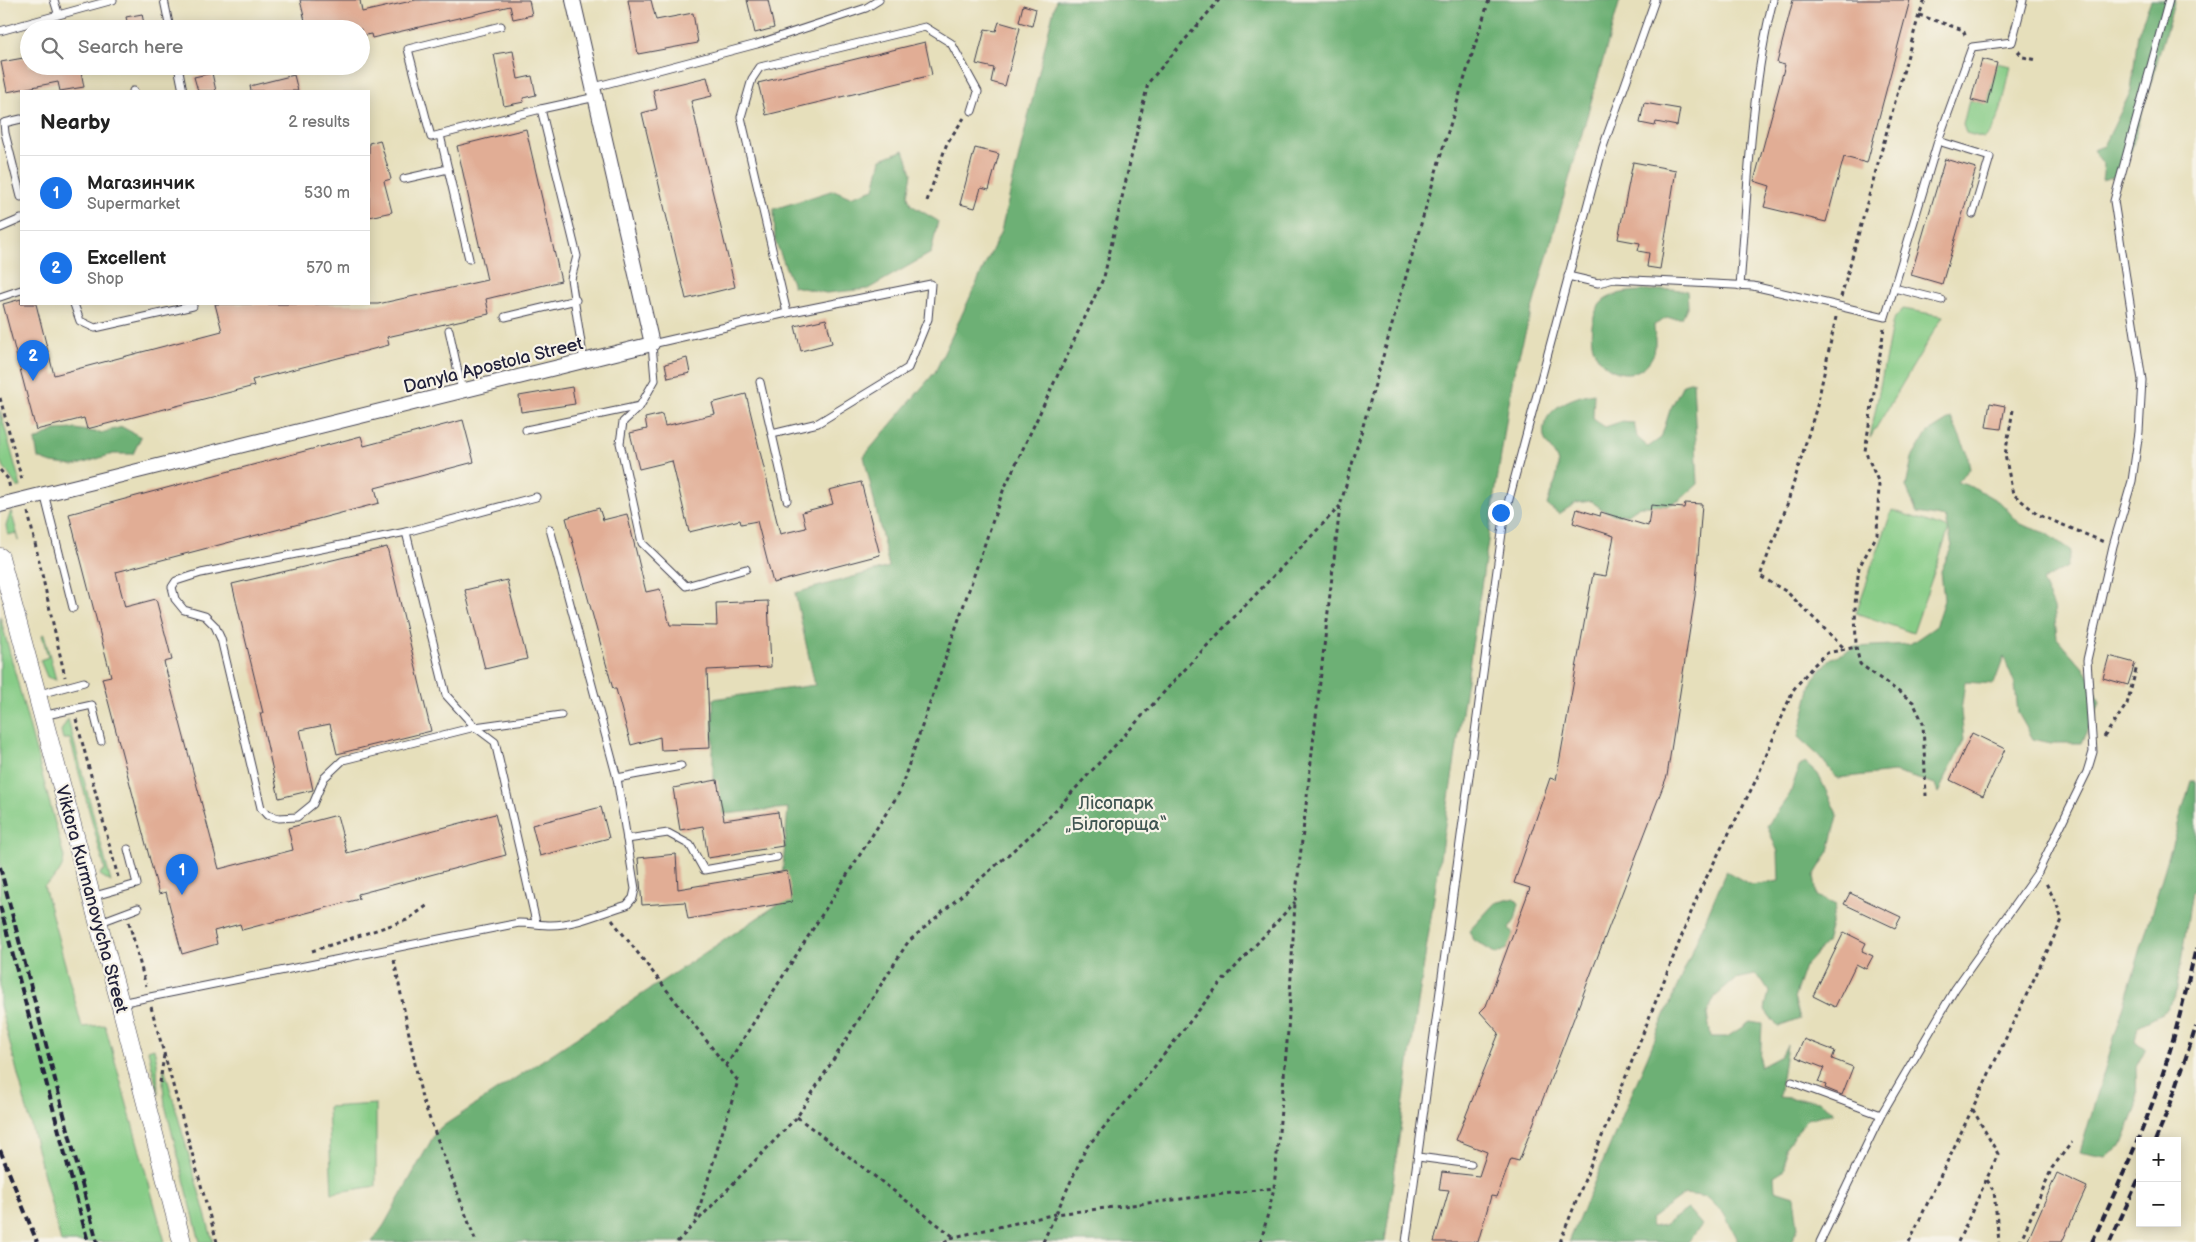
<!DOCTYPE html>
<html lang="en">
<head>
<meta charset="utf-8">
<style>
  :root { --surface:#fff; --page:#f2f2f2; --text:#222; --muted:#767676; --line:#e0e0e0; --accent:#1a73e8 }
  body { margin:0; font-family:"Balsamiq Sans",sans-serif; background:var(--page); color:var(--text) }
  .controls { position:absolute; right:15px; bottom:15px; display:grid; overflow:hidden; border-radius:0px; box-shadow:0 2px 12px #0003 }
  .controls button { width:45px; height:45px; display:grid; place-items:center; padding:0; border:0; border-bottom:1px solid var(--line); background:var(--surface); color:var(--text); font:25px sans-serif }
  .you { position:absolute; left:1500px; top:512px; width:18px; height:18px; margin:-12px; border:4px solid #fff; border-radius:50%; background:#1a73e8; box-shadow:0 0 0 8px #1a73e833 }
  .badge { display:grid; place-items:center; width:32px; height:32px; border-radius:50%; background:var(--accent); color:#fff; font-size:16px; font-weight:700 }
  .pin { position:absolute; translate:-50% -41px; filter:drop-shadow(0 1px 2px #0008) }
  .pin::after { content:''; position:absolute; top:26px; width:18px; height:15px; background:inherit; clip-path:polygon(0 0,100% 0,50% 100%) }
  .list { margin:0; padding:0; list-style:none }
  h2 { display:flex; justify-content:space-between; align-items:center; height:65px; margin:0; padding:0 20px; font-size:21px }
  h2 small { font-size:16px; font-weight:400; color:var(--muted) }
  .list li { display:grid; grid-template-columns:32px 1fr auto; gap:15px; align-items:center; box-sizing:border-box; height:75px; padding:0 20px; border-top:1px solid var(--line) }
  .list b { display:block; font-size:19px; white-space:nowrap }
  .list p { margin:0; font-size:16px; white-space:nowrap; color:var(--muted) }
  .list em { font-size:16px; font-style:normal; color:var(--muted) }
  .icon { flex:none; width:28px; height:28px; fill:none; stroke:currentColor; stroke-width:2; stroke-linecap:round; stroke-linejoin:round }
  .map { position:relative; flex:none; width:2196px; height:1242px; overflow:hidden }
  .search { position:absolute; background:var(--surface); box-shadow:0 2px 12px #0003; left:20px; top:20px; width:350px; height:55px; display:flex; align-items:center; gap:12px; box-sizing:border-box; padding:0 18px; border-radius:28px; color:var(--muted); font-size:19px }
  .panel { position:absolute; background:var(--surface); box-shadow:0 2px 12px #0003; left:20px; top:90px; width:350px; height:215px; border-radius:0px }
  .map>svg:first-child { display:block }
</style>
</head>
<body>
<div class="map">
<svg width="2196" height="1242" viewBox="0 0 2196 1242">
  <rect width="100%" height="100%" fill="#f7f3e8"/>
  <filter id="ink" filterUnits="userSpaceOnUse"><feTurbulence type="fractalNoise" baseFrequency=".02" numOctaves="2"/><feDisplacementMap in="SourceGraphic" scale="10" xChannelSelector="R" yChannelSelector="G"/><feConvolveMatrix kernelMatrix="1 2 1 2 8 2 1 2 1" color-interpolation-filters="sRGB"/></filter>
  <filter id="wash" filterUnits="userSpaceOnUse"><feTurbulence type="fractalNoise" baseFrequency=".0096" numOctaves="4" result="noise"/><feDisplacementMap in="SourceGraphic" scale="20" xChannelSelector="R" yChannelSelector="G"/><feGaussianBlur stdDeviation="1.12" result="paint"/><feColorMatrix in="noise" values="0 0 0 0 0 0 0 0 0 0 0 0 0 0 0 0 0 1.4 0 .05"/><feComposite in="paint" operator="in"/></filter>
  <g filter="url(#wash)">
    <rect width="100%" height="100%" fill="#e6dfbb"/>
    <!-- green -->
    <g fill="#87cc87" stroke="#547761">
      <path d="M1997 63 2011 66C2005 89 2003 121 1984 138L1966 133 1963 125 1969 100 1987 104Z"/>
      <polygon points="1903,309 1943,316 1870,438 1893,320"/>
      <polygon points="0,410 21,487 17,487 0,461"/>
      <polygon points="1892,510 1949,529 1913,633 1856,613"/>
      <polygon points="11,511 19,540 18,541 16,533 8,535 6,526"/>
      <path d="M0 616 64 857C63 872 55 878 44 886L82 1027 105 1025 165 1242H61L0 1005Z"/>
      <polygon points="44,634 56,680 47,677 40,660 48,657 42,635"/>
      <polygon points="68,719 111,882 100,875 101,872 105,870 70,739 63,739 61,731"/>
      <polygon points="154,1048 157,1062 158,1093 148,1050"/>
      <polygon points="164,1067 213,1242 200,1242 165,1105 163,1085"/>
      <polygon points="376,1104 376,1186 332,1193 328,1107"/>
    </g>
    <!-- forest -->
    <g fill="#6db074" stroke="#486958">
      <polygon points="1056,0 1620,0 1513,376 1410,1056 1385,1242 372,1242 384,1225 437,1130 780,903 788,808 713,815 713,699 815,685 795,593 889,567 864,456 935,372 1001,231"/>
      <polygon points="2151,0 2175,0 2131,151 2116,176 2102,180 2104,165 2093,150 2104,146 2131,91 2138,33"/>
      <polygon points="904,150 912,173 908,196 911,205 938,221 931,253 868,289 826,293 793,286 775,240 774,209 834,190 850,197 874,189 881,159"/>
      <path d="M1673 289 1687 291 1688 305 1682 318H1667L1654 325C1654 334 1657 346 1653 355 1637 391 1581 370 1593 321 1595 312 1598 304 1606 299 1623 288 1653 292 1673 289Z"/>
      <path d="M1693 381 1698 484 1680 500 1666 506H1640L1628 514 1617 515 1603 510 1591 501 1576 503 1559 514 1547 505C1550 492 1559 478 1558 464 1557 454 1546 446 1544 437 1539 409 1574 396 1594 393L1593 419 1605 427 1620 422 1634 423 1637 437 1648 447 1661 438 1670 410 1683 384Z"/>
      <polygon points="1951,418 1967,452 1970,469 1957,482 1975,488 2001,503 2020,524 2048,534 2071,551 2067,567 2042,581 2054,607 2057,638 2090,676 2100,703 2081,743 2051,743 2033,739 2018,713 2015,685 2004,657 1994,684 1965,682 1961,711 1964,740 1938,793 1935,784 1894,772 1837,778 1819,756 1798,737 1812,681 1830,659 1856,647 1910,644 1935,627 1944,600 1941,571 1952,546 1946,518 1917,513 1906,487 1912,458 1927,433"/>
      <polygon points="122,427 141,437 133,454 113,454 74,466 52,463 38,458 35,441 55,430 75,429 101,433"/>
      <polygon points="1805,762 1818,774 1838,816 1829,851 1814,876 1817,896 1836,905 1826,943 1805,966 1794,998 1800,1019 1778,1027 1765,1010 1769,991 1762,980 1755,975 1736,979 1715,997 1707,1014 1711,1037 1727,1037 1750,1022 1762,1024 1760,1067 1781,1056 1787,1045 1779,1097 1819,1101 1835,1112 1807,1119 1785,1148 1785,1169 1774,1176 1775,1190 1794,1196 1798,1228 1791,1242 1737,1242 1737,1238 1724,1214 1707,1197 1685,1194 1650,1219 1652,1227 1664,1225 1688,1209 1702,1225 1688,1242 1569,1242 1726,871 1751,885 1779,881 1778,852 1767,826 1790,794 1799,767"/>
      <polygon points="2191,781 2196,781 2196,885 2192,891 2176,995 2162,1014 2138,1026 2135,1042 2146,1048 2136,1067 2137,1107 2121,1147 2105,1157 2080,1152"/>
      <polygon points="1514,898 1519,903 1515,920 1509,929 1514,935 1514,946 1496,954 1474,940 1469,931 1495,903"/>
    </g>
    <g id="blocks">
      <!-- building -->
      <g fill="#e1ad95">
        <polygon points="300,0 360,0 362,12 416,0 529,0 532,15 513,19 510,6 372,38 371,34 361,36 361,29 307,29"/>
        <polygon points="628,0 651,0 656,20 693,13 698,43 638,54"/>
        <polygon points="747,0 768,0 774,28 755,33"/>
        <polygon points="1793,0 1910,0 1867,163 1844,157 1826,222 1764,207 1770,186 1754,181 1785,65 1777,63"/>
        <polygon points="1023,5 1036,9 1032,26 1019,22"/>
        <polygon points="142,14 145,29 129,29 126,17"/>
        <polygon points="999,22 1020,28 1005,86 991,82 994,68 976,64 985,29 996,31"/>
        <polygon points="925,42 932,75 766,115 758,83"/>
        <polygon points="513,51 518,79 532,76 536,95 523,98 524,102 504,106 494,54"/>
        <polygon points="29,57 29,66 80,66 84,87 60,91 58,82 7,92 1,62"/>
        <polygon points="1982,59 1997,63 1987,104 1971,100"/>
        <polygon points="212,73 216,91 198,91 194,77"/>
        <polygon points="294,75 298,91 251,91 250,86"/>
        <polygon points="707,77 712,96 691,101 735,287 686,299 642,113 657,109 653,90"/>
        <polygon points="1644,103 1680,109 1677,126 1656,122 1655,126 1640,123"/>
        <polygon points="526,129 561,281 486,299 489,314 387,337 389,345 252,380 254,386 87,429 84,418 36,430 3,304 21,299 21,304 36,304 54,375 222,331 215,304 378,304 487,280 457,146"/>
        <polygon points="380,140 391,179 384,181 392,212 369,217 369,143"/>
        <polygon points="975,148 999,154 989,190 981,188 975,208 960,204"/>
        <polygon points="1945,159 1976,168 1942,284 1911,275"/>
        <polygon points="1633,162 1676,170 1660,269 1647,267 1649,253 1638,251 1640,243 1618,239"/>
        <polygon points="826,319 832,343 801,351 795,326"/>
        <polygon points="687,358 690,373 668,378 665,364"/>
        <polygon points="572,387 575,404 521,412 519,396"/>
        <polygon points="746,394 780,534 806,528 802,512 833,504 829,490 861,482 880,555 773,583 757,521 741,524 740,520 689,532 672,461 639,469 630,433 647,429 645,418 662,414 665,426 715,414 712,403"/>
        <polygon points="1990,403 2005,406 2001,429 1986,427"/>
        <polygon points="463,420 474,462 375,488 379,503 116,572 125,607 156,599 172,660 164,662 219,869 293,850 288,828 337,815 347,853 495,814 506,855 358,894 359,899 242,930 240,924 214,931 217,944 182,954 166,892 159,894 102,678 111,676 69,514 361,436 364,446"/>
        <polygon points="1685,503 1702,504 1695,596 1667,776 1519,1161 1511,1159 1497,1197 1491,1196 1478,1242 1434,1242 1449,1190 1439,1189 1442,1172 1479,1176 1487,1152 1456,1140 1499,1033 1480,1012 1486,1006 1530,888 1514,883 1550,778 1556,780 1593,574 1606,576 1614,536 1573,523 1577,509 1600,516 1601,512 1648,526 1651,505 1684,508"/>
        <polygon points="599,508 603,520 627,514 646,592 660,589 670,625 717,626 716,603 768,601 771,667 707,670 710,748 661,750 660,737 631,745 616,689 613,689 566,518"/>
        <polygon points="387,547 431,731 337,754 330,724 300,730 313,790 279,798 260,713 263,713 232,584"/>
        <polygon points="507,580 527,659 485,669 465,590"/>
        <polygon points="2109,656 2135,663 2128,685 2103,678"/>
        <polygon points="1972,733 2005,749 1983,796 1950,780"/>
        <polygon points="717,780 724,820 778,812 783,846 708,858 703,826 680,830 673,788"/>
        <polygon points="601,807 609,838 540,856 532,825"/>
        <polygon points="676,854 678,889 787,871 792,902 688,919 685,902 642,905 638,858"/>
        <polygon points="1850,893 1901,917 1895,928 1844,904"/>
        <polygon points="1844,932 1866,943 1862,951 1873,956 1866,969 1856,964 1835,1007 1813,996"/>
        <polygon points="1804,1039 1835,1051 1832,1059 1853,1067 1842,1095 1825,1088 1826,1085 1818,1082 1824,1068 1796,1057"/>
        <polygon points="2057,1173 2087,1187 2062,1242 2027,1242"/>
      </g>
    </g>
  </g>
  <g filter="url(#ink)">
    <use href="#blocks" fill-opacity="0" stroke="#3f3e4e" stroke-width="1"/>
    <g fill="none" stroke-linecap="round" stroke-linejoin="round">
      <defs>
        <g id="service">
          <polyline points="54,0 58,13"/>
          <polyline points="164,0 170,29"/>
          <polyline points="501,26 408,49 431,137 541,109 577,256 571,279 584,362"/>
          <polyline points="0,31 113,0"/>
          <polyline points="178,66 183,91"/>
          <polyline points="594,87 757,44 866,8 879,0"/>
          <polyline points="133,91 134,91"/>
          <polyline points="541,109 596,97"/>
          <polyline points="21,119 4,123 5,133 21,197"/>
          <polyline points="440,135 469,259"/>
          <polyline points="1938,141 1990,157 1973,214"/>
          <polyline points="404,179 448,169"/>
          <polyline points="0,228 21,219"/>
          <polyline points="1568,276 1598,283 1614,279 1753,286 1885,317 1894,288 1942,300"/>
          <path d="M1740 286C1748 191 1750 93 1773 0"/>
          <polyline points="1894,288 1938,141 1972,47 2012,42 2023,0"/>
          <polyline points="0,297 21,290"/>
          <polyline points="74,304 80,321 95,328 193,306"/>
          <polyline points="787,313 741,117 752,79 760,67 925,27 951,43 978,92 972,111"/>
          <polyline points="505,317 576,300"/>
          <polyline points="449,330 462,391"/>
          <polyline points="526,430 640,406"/>
          <polyline points="772,434 787,500"/>
          <polyline points="44,493 73,608"/>
          <polyline points="406,532 536,497"/>
          <polyline points="746,569 686,586 642,543 620,443 623,422 640,406 655,380 652,344 787,313 931,284 928,319 908,368 818,423 772,434 760,382"/>
          <polyline points="36,695 84,682"/>
          <polyline points="42,716 92,705 101,741"/>
          <polyline points="617,778 681,766"/>
          <polyline points="627,839 668,833 690,845 704,870 777,857"/>
          <polyline points="91,897 137,884 128,849"/>
          <polyline points="536,922 495,742 475,727 446,695 406,532 201,573 176,581 172,587 175,599 184,610 205,616 215,626 221,639 261,808 267,815 279,818 297,817 313,804 324,778 343,760 475,727 561,715"/>
          <polyline points="98,923 138,908"/>
          <path d="M120 1003 519 923C530 923 540 925 551 925 576 925 603 912 627 905L633 898 635 889 617 778 550 529"/>
          <polyline points="1792,1082 1881,1115"/>
          <polyline points="1418,1157 1471,1164"/>
          <polyline points="1406,1242 1504,518 1603,147 1655,0"/>
          <polyline points="1820,1242 1881,1115 1955,989 2038,872 2087,772 2093,752 2087,660 2113,546 2132,481 2139,432 2142,380 2114,201 2169,0"/>
        </g>
        <polyline id="minor" points="0,505 652,344 573,0"/>
        <polyline id="tertiary" points="0,557 120,1003 182,1242"/>
      </defs>
      <!-- service casing -->
      <use href="#service" stroke="#3f3e4e" stroke-width="9"/>
      <!-- minor casing -->
      <use href="#minor" stroke="#3f3e4e" stroke-width="16"/>
      <!-- tertiary casing -->
      <use href="#tertiary" stroke="#3f3e4e" stroke-width="19"/>
      <!-- path -->
      <g stroke="#3f3e4e" stroke-width="3" stroke-dasharray="4 4" stroke-linecap="butt">
        <polyline points="1919,15 1963,30 1966,37"/>
        <polyline points="2018,51 2023,57 2037,60"/>
        <polyline points="927,201 947,143 964,118"/>
        <polyline points="1841,297 1919,15 1925,0"/>
        <polyline points="1836,317 1817,406 1786,508 1760,576 1787,592 1845,649"/>
        <polyline points="1884,328 1865,451 1879,483 1877,535 1859,567 1855,604 1856,647 1860,664 1913,702 1923,723 1926,796"/>
        <polyline points="0,398 22,480"/>
        <polyline points="2013,410 2005,455 2013,494 2039,515 2104,542"/>
        <polyline points="0,470 8,479 10,489"/>
        <polyline points="28,512 65,677"/>
        <polyline points="76,719 118,877"/>
        <polyline points="2104,737 2127,704 2137,666"/>
        <polyline points="612,920 738,1081 695,1222"/>
        <polyline points="129,922 146,986"/>
        <polyline points="312,951 407,920 428,905"/>
        <polyline points="394,960 422,1098 476,1242"/>
        <polyline points="151,1007 217,1242"/>
        <polyline points="726,1066 899,793 1003,491 1104,277 1148,83 1219,0"/>
        <polyline points="160,1083 164,1055"/>
        <polyline points="797,1117 954,1237"/>
        <polyline points="1987,1180 1994,1191 1999,1242"/>
        <polyline points="677,1242 797,1117 908,942 1041,826 1200,653 1340,506"/>
        <polyline points="944,1242 954,1237 1056,1214 1274,1188"/>
        <polyline points="1043,1242 1086,1148 1137,1089 1217,987 1295,902"/>
        <polyline points="1261,1242 1274,1188 1288,1031 1295,902 1340,506 1442,151 1489,0"/>
        <polyline points="1560,1242 1700,890 1757,778 1793,690 1813,666 1827,653 1856,647"/>
        <polyline points="1909,1242 2062,920 2057,905 2045,881"/>
        <polyline points="1958,1242 1998,1154 1972,1108"/>
        <polyline points="2020,1242 2052,1168 2072,1142"/>
      </g>
      <!-- service -->
      <use href="#service" stroke="#fff" stroke-width="7"/>
      <!-- minor -->
      <use href="#minor" stroke="#fff" stroke-width="14"/>
      <!-- tertiary -->
      <use href="#tertiary" stroke="#fff" stroke-width="18"/>
      <!-- rail -->
      <g stroke="#22223b" stroke-width="4" stroke-dasharray="8 4" stroke-linecap="butt">
        <polyline points="0,867 97,1242"/>
        <polyline points="0,906 88,1242"/>
        <polyline points="2155,1141 2170,1105 2196,1027"/>
        <polyline points="0,1150 37,1242"/>
        <path d="M2092 1242C2114 1195 2136 1147 2154 1099 2172 1050 2184 999 2196 948"/>
        <polyline points="2110,1242 2140,1176"/>
      </g>
    </g>
  </g>
  <g text-anchor="middle" stroke-width="4.5" stroke-linejoin="round" paint-order="stroke">
    <!-- street labels -->
    <g font-size="18" fill="#22223b" stroke="#f7f3e8">
      <text transform="translate(493 365) rotate(-14)" y="6">Danyla Apostola Street</text>
      <text transform="translate(92 899) rotate(75)" y="6">Viktora Kurmanovycha Street</text>
    </g>
    <!-- park labels -->
    <g font-size="18" fill="#405552" stroke="#f7f3e8">
      <text x="1116" y="809">Лісопарк<tspan x="1116" dy="21">„Білогорща“</tspan></text>
    </g>
  </g>
</svg>
<div class="controls">
<button>+</button>
<button>−</button>
</div>
<div class="you"></div>
<div class="pin badge" style="left:182px;top:895px">1</div>
<div class="pin badge" style="left:33px;top:381px">2</div>
<div class="search"><svg class="icon" aria-label="search" viewBox="0 0 24 24"><circle cx="10" cy="10" r="6"/><path d="M15 15l6 6"/></svg>Search here</div>
<section class="panel">
<h2>Nearby<small>2 results</small></h2>
<ul class="list">
<li><span class="badge">1</span><div><b>Магазинчик</b><p>Supermarket</p></div><em>530 m</em></li>
<li><span class="badge">2</span><div><b>Excellent</b><p>Shop</p></div><em>570 m</em></li>
</ul>
</section>
</div>
</body>
</html>
